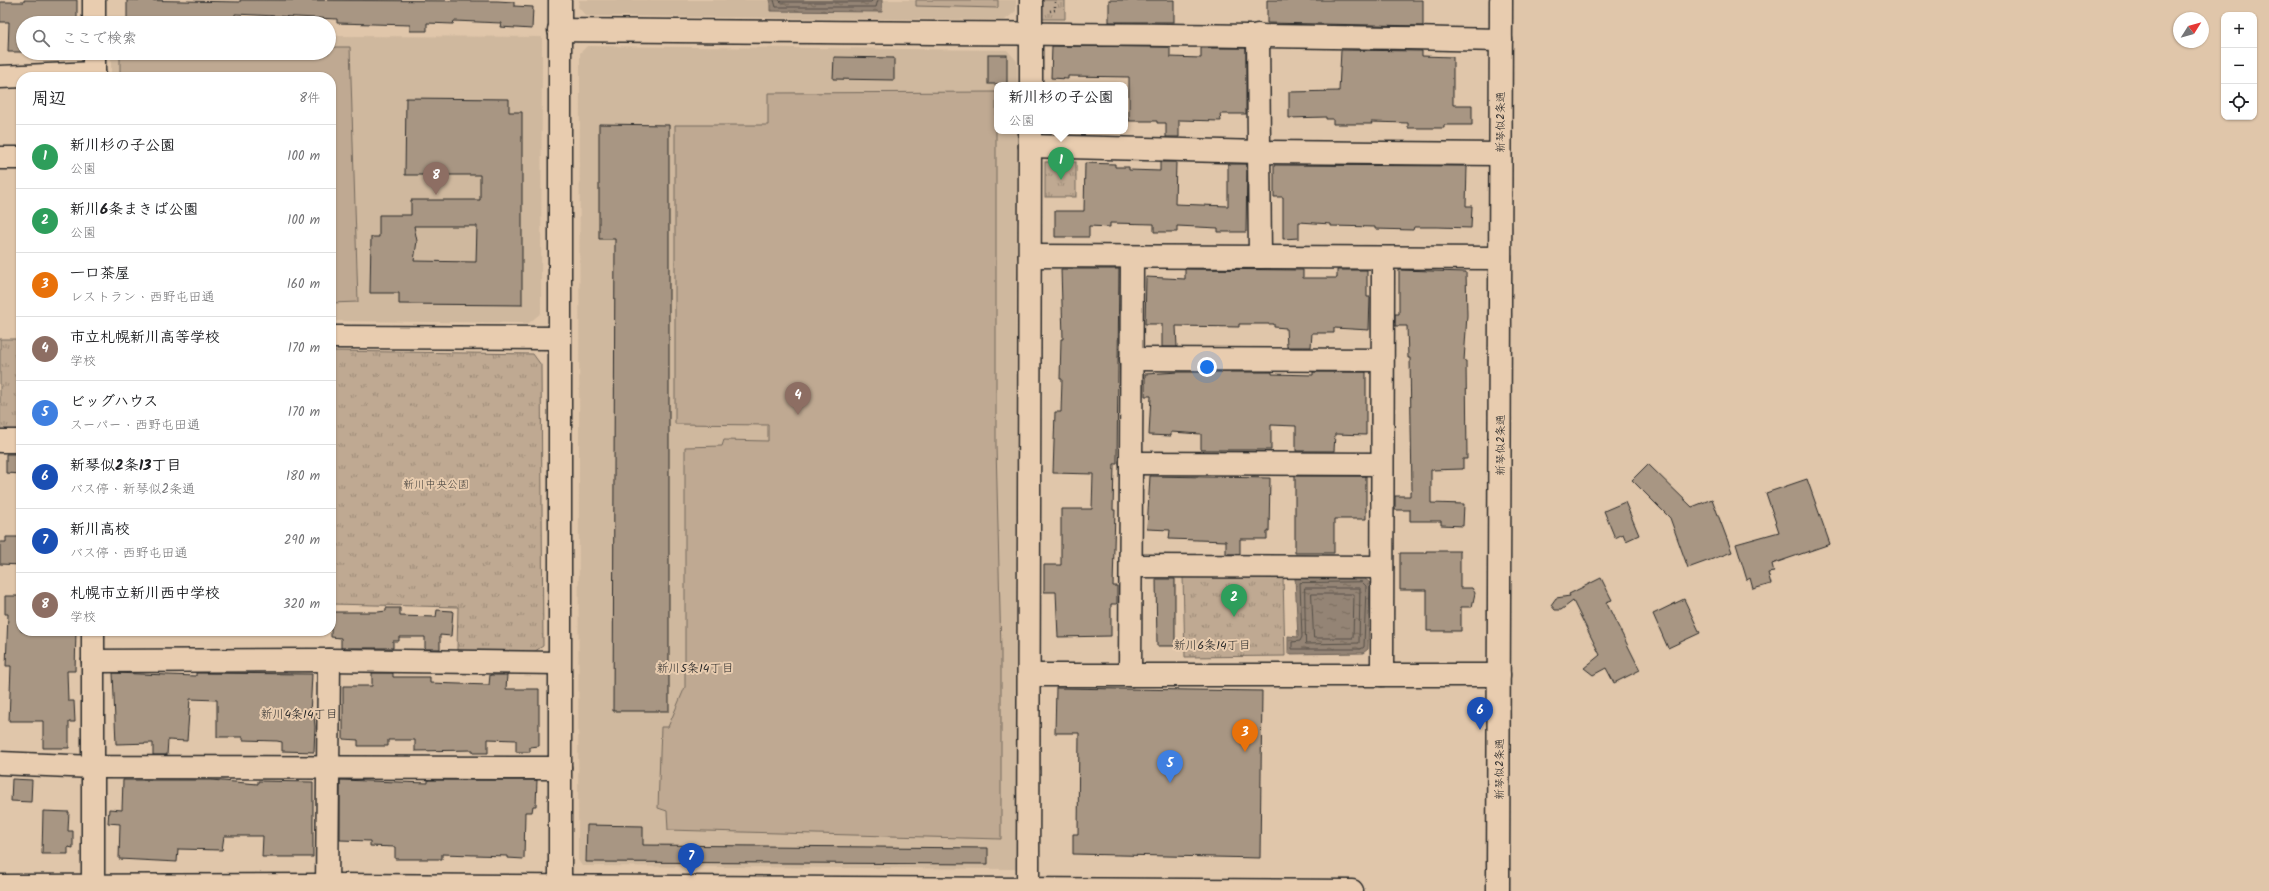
<!DOCTYPE html>
<html lang="ja">
<head>
<meta charset="utf-8">
<style>
  :root { --surface:#fff; --page:#f2f2f2; --text:#202124; --muted:#757577; --line:#e0e0e0; --accent:#7c3aed }
  body { margin:0; font-family:Kalam,"Klee One",sans-serif; background:var(--page); color:var(--text) }
  .controls { position:absolute; right:12px; top:12px; display:grid; overflow:hidden; border-radius:8px; box-shadow:0 1px 3px #0004 }
  .controls button { width:36px; height:36px; display:grid; place-items:center; padding:0; border:0; border-bottom:1px solid var(--line); background:var(--surface); color:var(--text); font:20px sans-serif }
  .compass { position:absolute; left:2173px; top:12px; width:36px; height:36px; border-radius:50%; background:var(--surface); box-shadow:0 1px 3px #0004; rotate:53deg }
  .you { position:absolute; left:1207px; top:367px; width:14px; height:14px; margin:-10px; border:3px solid #fff; border-radius:50%; background:#1a73e8; box-shadow:0 0 0 6px #1a73e833 }
  .badge { display:grid; place-items:center; width:26px; height:26px; border-radius:50%; background:var(--accent); color:#fff; font-size:13px; font-weight:700 }
  .pin { position:absolute; translate:-50% -33px; filter:drop-shadow(0 1px 2px #0008) }
  .pin::after { content:''; position:absolute; top:21px; width:14px; height:12px; background:inherit; clip-path:polygon(0 0,100% 0,50% 100%) }
  .popup { position:absolute; left:994px; top:82px; width:134px; height:52px; box-sizing:border-box; display:grid; place-content:center; border-radius:8px; background:var(--surface); filter:drop-shadow(0 1px 3px #0005); font-size:13px; white-space:nowrap; color:var(--muted) }
  .popup b { font-size:15px; color:var(--text) }
  .popup::after { content:''; position:absolute; left:50%; top:100%; margin-left:-8px; border:8px solid transparent; border-top-color:var(--surface) }
  .list { margin:0; padding:0; list-style:none }
  h2 { display:flex; justify-content:space-between; align-items:center; height:52px; margin:0; padding:0 16px; font-size:17px }
  h2 small { font-size:13px; font-weight:400; color:var(--muted) }
  .list li { display:grid; grid-template-columns:26px 1fr auto; gap:12px; align-items:center; box-sizing:border-box; height:64px; padding:0 16px; border-top:1px solid var(--line) }
  .list b { display:block; font-size:15px; white-space:nowrap }
  .list p { margin:0; font-size:13px; white-space:nowrap; color:var(--muted) }
  .list em { font-size:13px; font-style:normal; color:var(--muted) }
  .icon { flex:none; width:22px; height:22px; fill:none; stroke:currentColor; stroke-width:2; stroke-linecap:round; stroke-linejoin:round }
  .map { position:relative; flex:none; width:2269px; height:891px; overflow:hidden }
  .search { position:absolute; background:var(--surface); box-shadow:0 1px 3px #0004; left:16px; top:16px; width:320px; height:44px; display:flex; align-items:center; gap:10px; box-sizing:border-box; padding:0 14px; border-radius:22px; color:var(--muted); font-size:15px }
  .panel { position:absolute; background:var(--surface); box-shadow:0 1px 3px #0004; left:16px; top:72px; width:320px; height:564px; border-radius:16px }
  .map>svg:first-child { display:block }
</style>
</head>
<body>
<div class="map">
<svg width="2269" height="891" viewBox="0 0 2269 891">
  <defs>
    <pattern id="park-tufts" width="24" height="20" patternUnits="userSpaceOnUse"><rect width="24" height="20" fill="#bfa992"/><path d="M3 7l-1-3M5 7V3M7 7l1-3M15 17l-1-3M17 17v-4M19 17l1-3" fill="none" stroke="#9b8a77"/></pattern>
    <pattern id="water-ripples" width="26" height="14" patternUnits="userSpaceOnUse"><rect width="26" height="14" fill="#948474"/><path d="M2 4q2-2 4 0t4 0M15 11q2-2 4 0t4 0" fill="none" stroke="#796c5f"/></pattern>
  </defs>
  <rect width="100%" height="100%" fill="#e0c6aa"/>
  <filter id="ink" filterUnits="userSpaceOnUse"><feTurbulence type="fractalNoise" baseFrequency=".025" numOctaves="2"/><feDisplacementMap in="SourceGraphic" scale="8" xChannelSelector="R" yChannelSelector="G"/><feConvolveMatrix kernelMatrix="1 2 1 2 8 2 1 2 1" color-interpolation-filters="sRGB"/></filter>
  <g filter="url(#ink)">
    <!-- built -->
    <g fill="#cfb89e">
      <polygon points="579,0 1016,0 1016,11 1005,20 586,16 578,7"/>
      <polygon points="329,36 542,37 541,313 529,323 331,321 331,77 111,77 111,53 329,53"/>
      <polygon points="587,46 1007,50 1017,61 1017,85 997,85 997,131 1017,131 1016,869 582,866 578,860 580,53"/>
    </g>
    <!-- grass -->
    <g fill="#bfa992" stroke="#756a5e">
      <polygon points="916,0 998,0 998,8 916,6"/>
      <polygon points="329,47 350,47 358,302 331,303 331,77 120,77 120,53 329,53"/>
      <polygon points="996,92 996,445 1001,652 1001,839 668,830 667,811 658,808 661,727 668,727 685,687 685,447 722,446 724,440 768,441 768,425 675,424 675,125 768,125 768,93"/>
    </g>
    <!-- park -->
    <g fill="url(#park-tufts)" stroke="#756a5e">
      <polygon points="1042,0 1065,0 1065,19 1041,19"/>
      <rect x="1045" y="162" width="31" height="35"/>
      <rect x="0" y="339" width="21" height="94"/>
      <polygon points="331,351 533,354 541,365 543,646 529,655 457,650 458,607 331,604"/>
      <polygon points="1183,577 1283,577 1285,656 1185,657"/>
    </g>
    <!-- water -->
    <g fill="url(#water-ripples)" stroke="#6a6057">
      <polygon points="770,0 882,0 882,12 770,11"/>
      <polygon points="1295,578 1364,578 1370,583 1368,649 1363,653 1288,654 1288,636 1298,637"/>
    </g>
    <g fill="none" stroke-linecap="round" stroke-linejoin="round">
      <!-- shore -->
      <g stroke="#554f48" stroke-width="1">
        <polyline points="774,0 776,7 876,7 878,0"/>
        <polyline points="779,0 781,2 871,2 873,0"/>
        <polygon points="1362,582 1366,586 1364,647 1361,649 1292,649 1292,642 1300,641 1302,637 1300,583"/>
        <polygon points="1305,588 1360,588 1359,643 1306,644"/>
        <polygon points="1312,594 1354,594 1353,638 1314,638"/>
      </g>
    </g>
    <!-- building -->
    <g fill="#a89683" stroke="#2b2b2b" fill-rule="evenodd">
      <polygon points="24,0 77,0 77,23 23,23 23,52 8,52 9,22 0,22 0,2 24,2"/>
      <polygon points="127,0 240,2 240,0 497,1 514,2 514,6 533,7 532,29 500,27 501,23 454,21 453,24 427,23 427,31 410,31 410,25 337,23 337,19 235,14 235,21 184,21 144,18 144,22 127,23"/>
      <rect x="1109" y="0" width="65" height="22"/>
      <polygon points="1267,0 1423,0 1423,26 1267,23"/>
      <polygon points="1052,46 1170,47 1170,57 1201,58 1201,48 1246,48 1246,114 1220,114 1221,121 1179,120 1179,137 1166,137 1166,123 1157,123 1157,121 1129,121 1129,77 1068,76 1068,79 1051,78"/>
      <polygon points="1341,50 1422,51 1422,56 1453,57 1453,105 1472,105 1472,125 1444,125 1444,128 1408,128 1408,123 1371,122 1372,124 1333,124 1333,119 1326,119 1326,117 1289,118 1289,92 1339,91"/>
      <rect x="988" y="55" width="19" height="29"/>
      <polygon points="834,57 894,58 894,80 833,79"/>
      <path d="M406 98 509 99V112H522V305L399 304V293H370L371 237H379V215H411V200H480V175H405ZM414 226H477L476 262 414 261 417 241Z"/>
      <polygon points="599,124 669,125 669,711 613,711 615,239 599,239"/>
      <polygon points="1160,162 1176,162 1175,204 1228,206 1228,164 1247,164 1246,232 1218,232 1218,228 1177,226 1177,232 1154,232 1154,224 1110,223 1110,227 1089,226 1089,237 1055,237 1055,211 1084,211 1085,163 1115,164 1115,167 1129,167 1129,170 1160,171"/>
      <polygon points="1274,165 1467,166 1466,206 1472,206 1471,228 1437,227 1414,227 1413,230 1375,229 1375,227 1331,226 1331,224 1299,222 1299,238 1283,239 1283,197 1274,197"/>
      <polygon points="1061,269 1119,269 1117,464 1114,464 1113,510 1115,510 1113,586 1117,586 1117,604 1111,604 1111,636 1058,637 1056,592 1044,592 1044,565 1061,565 1061,509 1092,509 1093,474 1053,473 1055,412 1061,412 1062,379 1060,379 1061,339 1063,339"/>
      <polygon points="1185,269 1303,270 1303,278 1337,278 1337,270 1367,270 1367,297 1370,297 1369,330 1334,328 1334,333 1312,333 1311,347 1287,347 1286,328 1274,327 1274,324 1239,324 1239,327 1176,326 1177,347 1162,347 1162,324 1145,324 1146,277 1185,279"/>
      <polygon points="1399,270 1466,272 1467,315 1464,361 1466,361 1467,459 1463,459 1463,469 1431,470 1431,503 1464,504 1463,526 1441,525 1441,521 1410,521 1410,510 1395,510 1395,496 1410,496 1410,491 1412,491 1410,358 1408,358 1407,326 1395,326 1395,314 1399,314"/>
      <polygon points="1179,372 1272,372 1272,374 1313,375 1313,372 1366,372 1366,435 1335,434 1334,451 1296,451 1296,426 1271,425 1271,450 1201,450 1201,434 1171,432 1171,436 1149,435 1151,396 1145,396 1145,374"/>
      <polygon points="6,454 21,454 21,474 6,473"/>
      <polygon points="1648,464 1692,507 1712,499 1732,552 1688,568 1670,518 1632,480"/>
      <polygon points="1150,476 1270,478 1269,532 1267,532 1267,539 1240,539 1240,554 1226,554 1226,541 1169,539 1170,530 1147,529"/>
      <polygon points="1295,476 1366,476 1366,519 1334,519 1334,553 1295,553"/>
      <polygon points="1807,479 1830,544 1772,564 1774,572 1768,573 1771,584 1753,589 1750,578 1747,580 1736,544 1779,532 1766,493"/>
      <polygon points="1625,502 1639,535 1626,541 1623,534 1615,538 1604,511"/>
      <polygon points="6,537 21,537 21,565 0,564 0,542 6,542"/>
      <polygon points="1426,551 1460,551 1460,588 1472,588 1475,593 1472,607 1461,607 1461,631 1427,631 1427,590 1400,590 1400,553 1426,553"/>
      <polygon points="1601,578 1612,600 1606,602 1640,670 1614,683 1606,668 1593,675 1584,668 1600,655 1573,601 1561,610 1555,610 1551,605 1556,598 1570,596 1569,594"/>
      <polygon points="1156,579 1175,579 1175,646 1157,646"/>
      <polygon points="5,596 21,596 21,631 76,631 75,671 67,671 68,701 74,701 75,722 69,722 69,748 43,748 43,721 9,721 11,666 6,666 8,614 5,614"/>
      <polygon points="1684,599 1700,633 1668,648 1653,614"/>
      <polygon points="386,608 400,608 400,616 436,617 437,610 453,611 451,636 440,635 440,649 425,649 425,637 399,637 399,641 393,641 393,648 341,648 341,638 331,637 331,612 378,612 386,611"/>
      <polygon points="113,673 196,676 196,673 312,674 310,715 314,715 315,727 314,752 282,751 282,742 277,741 243,740 243,737 217,737 217,700 190,699 187,741 168,740 167,755 153,755 153,743 116,744"/>
      <polygon points="372,673 393,673 393,677 430,677 430,683 489,685 490,675 507,675 506,689 539,689 539,746 530,747 530,752 516,752 516,740 488,739 488,753 473,753 473,750 415,751 415,740 388,740 388,746 358,746 358,740 343,739 343,686 372,686"/>
      <polygon points="1056,688 1262,691 1260,858 1073,854 1073,834 1078,834 1079,733 1055,733"/>
      <polygon points="12,779 32,780 31,802 11,801"/>
      <polygon points="123,780 211,780 258,784 258,781 313,782 313,857 262,857 263,836 224,836 222,850 178,849 177,862 119,859 120,824 108,823 109,809 122,810"/>
      <polygon points="340,780 428,783 428,780 537,780 536,806 533,806 532,812 525,812 524,859 507,858 507,856 442,854 442,859 395,859 395,847 370,846 370,841 340,840"/>
      <polygon points="43,811 69,812 68,831 73,831 73,848 68,847 68,854 42,854"/>
      <polygon points="587,825 643,826 643,845 988,848 988,864 586,862"/>
    </g>
    <g fill="none" stroke-linecap="round" stroke-linejoin="round">
      <defs>
        <g id="minor">
          <polyline points="560,0 560,891"/>
          <polyline points="1031,0 1031,85"/>
          <polyline points="94,23 94,0"/>
          <path d="M559 30C873 33 1187 33 1501 40"/>
          <polyline points="1258,35 1260,257"/>
          <polyline points="0,77 94,73"/>
          <polyline points="94,77 94,53"/>
          <polyline points="1030,146 1260,152 1500,154"/>
          <polyline points="0,158 21,158"/>
          <polyline points="1030,256 1500,258"/>
          <polyline points="331,337 559,338"/>
          <polyline points="1131,359 1382,360"/>
          <polyline points="0,441 21,441"/>
          <polyline points="1131,463 1382,464"/>
          <polyline points="1131,566 1382,567"/>
          <polyline points="93,661 329,660 559,663"/>
          <polyline points="1029,675 1499,675"/>
          <polyline points="1130,675 1132,257"/>
          <polyline points="1382,675 1383,258"/>
          <polyline points="0,763 93,767 560,768"/>
          <polyline points="0,886 327,885 1352,891"/>
          <polyline points="93,891 93,631"/>
          <polyline points="327,891 329,660"/>
          <polyline points="1028,891 1030,131"/>
          <polyline points="1498,891 1501,0"/>
        </g>
      </defs>
      <!-- minor casing -->
      <use href="#minor" stroke="#2b2b2b" stroke-width="25"/>
      <!-- path -->
      <polyline stroke="#2b2b2b" stroke-width="2.5" stroke-dasharray="1 3" stroke-linecap="butt" points="1050,11 1055,10 1055,0"/>
      <!-- minor -->
      <use href="#minor" stroke="#e8ccaf" stroke-width="22"/>
    </g>
  </g>
  <g text-anchor="middle" stroke-width="4" stroke-linejoin="round" paint-order="stroke">
    <!-- street labels -->
    <g font-size="11" fill="#2b2b2b" stroke="#e8ccaf">
      <text transform="translate(1500 122) rotate(-90)" y="4">新琴似2条通</text>
      <text transform="translate(1500 445) rotate(-90)" y="4">新琴似2条通</text>
      <text transform="translate(1499 769) rotate(-90)" y="4">新琴似2条通</text>
    </g>
    <!-- park labels -->
    <g font-size="11" fill="#413e3a" stroke="#e8ccaf">
      <text x="436" y="488">新川中央公園</text>
    </g>
    <!-- neighbourhood labels -->
    <g font-size="12" fill="#2b2b2b" stroke="#e8ccaf">
      <text x="1212" y="649">新川6条14丁目</text>
      <text x="695" y="672">新川5条14丁目</text>
      <text x="299" y="718">新川4条14丁目</text>
    </g>
  </g>
</svg>
<div class="controls">
<button>+</button>
<button>−</button>
<button><svg class="icon" aria-label="locate" viewBox="0 0 24 24"><circle cx="12" cy="12" r="6"/><path d="M12 2v4M12 18v4M2 12h4M18 12h4"/></svg></button>
</div>
<svg class="compass" viewBox="-18 -18 36 36"><path d="M0-13l5 13h-10z" fill="#e53935"/><path d="M0 13l5-13h-10z" fill="#757577"/></svg>
<div class="you"></div>
<div class="pin badge" style="left:1061px;top:180px;background:#2e9e5b">1</div>
<div class="popup"><b>新川杉の子公園</b>公園</div>
<div class="pin badge" style="left:1234px;top:617px;background:#2e9e5b">2</div>
<div class="pin badge" style="left:1245px;top:752px;background:#e8710a">3</div>
<div class="pin badge" style="left:798px;top:415px;background:#8d6e63">4</div>
<div class="pin badge" style="left:1170px;top:783px;background:#3f7fe0">5</div>
<div class="pin badge" style="left:1480px;top:730px;background:#1a4fb4">6</div>
<div class="pin badge" style="left:691px;top:876px;background:#1a4fb4">7</div>
<div class="pin badge" style="left:436px;top:195px;background:#8d6e63">8</div>
<div class="search"><svg class="icon" aria-label="search" viewBox="0 0 24 24"><circle cx="10" cy="10" r="6"/><path d="M15 15l6 6"/></svg>ここで検索</div>
<section class="panel">
<h2>周辺<small>8件</small></h2>
<ul class="list">
<li><span class="badge" style="background:#2e9e5b">1</span><div><b>新川杉の子公園</b><p>公園</p></div><em>100 m</em></li>
<li><span class="badge" style="background:#2e9e5b">2</span><div><b>新川6条まきば公園</b><p>公園</p></div><em>100 m</em></li>
<li><span class="badge" style="background:#e8710a">3</span><div><b>一口茶屋</b><p>レストラン · 西野屯田通</p></div><em>160 m</em></li>
<li><span class="badge" style="background:#8d6e63">4</span><div><b>市立札幌新川高等学校</b><p>学校</p></div><em>170 m</em></li>
<li><span class="badge" style="background:#3f7fe0">5</span><div><b>ビッグハウス</b><p>スーパー · 西野屯田通</p></div><em>170 m</em></li>
<li><span class="badge" style="background:#1a4fb4">6</span><div><b>新琴似2条13丁目</b><p>バス停 · 新琴似2条通</p></div><em>180 m</em></li>
<li><span class="badge" style="background:#1a4fb4">7</span><div><b>新川高校</b><p>バス停 · 西野屯田通</p></div><em>290 m</em></li>
<li><span class="badge" style="background:#8d6e63">8</span><div><b>札幌市立新川西中学校</b><p>学校</p></div><em>320 m</em></li>
</ul>
</section>
</div>
</body>
</html>
